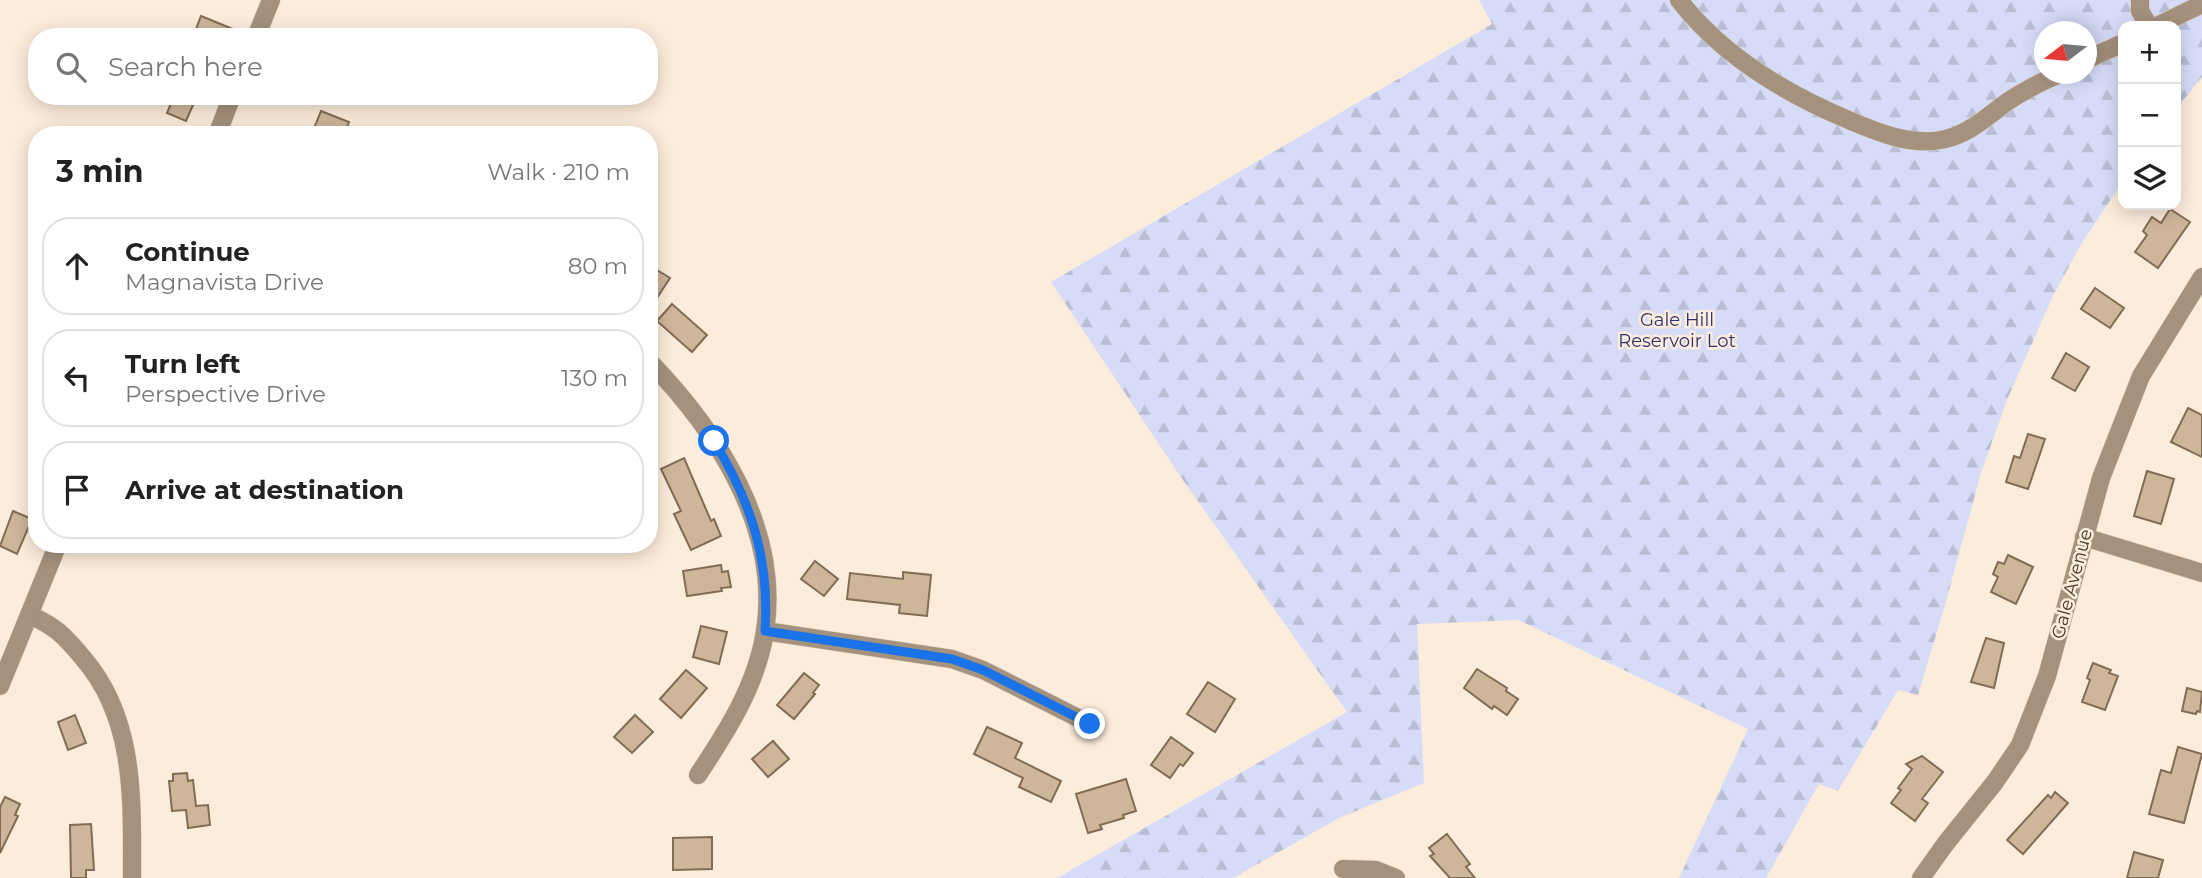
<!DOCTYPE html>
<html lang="en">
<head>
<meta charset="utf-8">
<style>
  :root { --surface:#fff; --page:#f6f6f6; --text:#222; --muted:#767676; --line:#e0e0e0 }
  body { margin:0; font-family:Montserrat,sans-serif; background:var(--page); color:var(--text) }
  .controls { position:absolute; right:21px; top:21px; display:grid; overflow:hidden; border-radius:14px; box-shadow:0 4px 18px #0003 }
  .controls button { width:63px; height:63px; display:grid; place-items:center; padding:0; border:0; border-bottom:2px solid var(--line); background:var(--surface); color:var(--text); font:35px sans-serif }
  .compass { position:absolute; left:2034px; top:21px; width:63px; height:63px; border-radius:50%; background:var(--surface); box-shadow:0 4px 18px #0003; rotate:254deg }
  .stop { position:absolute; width:21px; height:21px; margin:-16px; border:5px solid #1a73e8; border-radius:50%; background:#fff }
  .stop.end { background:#1a73e8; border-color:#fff; box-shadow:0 2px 7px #0008 }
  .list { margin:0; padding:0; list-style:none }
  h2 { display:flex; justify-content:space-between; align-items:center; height:91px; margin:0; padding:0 28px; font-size:30px }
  h2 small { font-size:23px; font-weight:400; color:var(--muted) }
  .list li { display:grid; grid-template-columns:46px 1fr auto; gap:21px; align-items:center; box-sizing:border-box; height:98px; margin:0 14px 14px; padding:0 14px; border:2px solid var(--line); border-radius:28px }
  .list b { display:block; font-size:26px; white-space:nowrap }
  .list p { margin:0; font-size:23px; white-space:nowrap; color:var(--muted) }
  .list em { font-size:23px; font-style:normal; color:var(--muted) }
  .icon { flex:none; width:38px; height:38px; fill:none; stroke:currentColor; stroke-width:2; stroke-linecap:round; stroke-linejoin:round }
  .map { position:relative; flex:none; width:2202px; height:878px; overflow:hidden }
  .search { position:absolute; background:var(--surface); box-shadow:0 4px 18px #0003; left:28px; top:28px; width:630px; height:77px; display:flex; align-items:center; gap:18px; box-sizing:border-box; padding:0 24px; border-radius:28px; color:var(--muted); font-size:26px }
  .panel { position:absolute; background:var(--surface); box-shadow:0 4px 18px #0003; left:28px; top:126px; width:630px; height:427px; border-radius:28px }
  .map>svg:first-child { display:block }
</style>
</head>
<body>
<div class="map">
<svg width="2202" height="878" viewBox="0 0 2202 878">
  <defs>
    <pattern id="forest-firs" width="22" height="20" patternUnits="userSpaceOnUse" patternTransform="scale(1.75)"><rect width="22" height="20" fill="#d6dcf8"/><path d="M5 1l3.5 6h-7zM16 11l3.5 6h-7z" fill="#b9bed5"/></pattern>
  </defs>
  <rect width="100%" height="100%" fill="#fcecdc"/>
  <!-- forest -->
  <path fill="url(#forest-firs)" fill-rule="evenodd" d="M1479 0H2202V77L2176 109V26H2123V181L2080 246 2052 298 2007 400 1981 473 1945 605 1918 695 1898 690 1838 791 1819 784 1766 878H1679L1748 729 1518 620 1417 624 1424 783 1339 818 1233 878H1057L1347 712 1178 473 1051 282 1492 24ZM2044 32H2086V74H2044Z"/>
  <!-- building -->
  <g fill="#ceb69a" stroke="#826c53" stroke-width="2">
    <polygon points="201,16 245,34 245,37 193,37"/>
    <polygon points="174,96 197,96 186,121 167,113"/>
    <polygon points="321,111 349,122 344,135 322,135 313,131"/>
    <polygon points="2170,209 2190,222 2158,268 2135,252 2147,235 2143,231 2152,217 2161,223"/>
    <polygon points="649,265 670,278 649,310"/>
    <polygon points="2095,288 2124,308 2110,328 2081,309"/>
    <polygon points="672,304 707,335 692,352 657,321"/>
    <polygon points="2066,353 2089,367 2075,391 2052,378"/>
    <polygon points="2188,408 2202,415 2202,457 2171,442"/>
    <polygon points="2028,434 2045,439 2028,489 2006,482 2014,456 2020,458"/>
    <polygon points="684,458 711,521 714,519 721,536 691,550 674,514 681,511 661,469"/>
    <polygon points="2147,471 2174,479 2161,524 2134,516"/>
    <polygon points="13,511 32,519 17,554 0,546"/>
    <polygon points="2008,555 2033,567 2016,604 1991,592 1998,577 1993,574 1998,562 2004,564"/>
    <polygon points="815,561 838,579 824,596 801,579"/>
    <polygon points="721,565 722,572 728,571 731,587 721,588 722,591 687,596 683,571"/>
    <polygon points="903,572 931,575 927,616 899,613 900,605 847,599 850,573 903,579"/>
    <polygon points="701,626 727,632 719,664 693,657"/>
    <polygon points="1986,638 2004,643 1994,688 1971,682"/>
    <polygon points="2093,663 2111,670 2109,673 2118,676 2105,710 2082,702 2090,680 2087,678"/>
    <polygon points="1477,669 1507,688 1506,691 1518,699 1507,715 1494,706 1492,709 1464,688"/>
    <polygon points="686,670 707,688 681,718 660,699"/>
    <polygon points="804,673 819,685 813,693 815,694 794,719 777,705"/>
    <polygon points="1208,682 1235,699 1215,732 1187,714"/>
    <polygon points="2187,688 2202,692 2200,712 2197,711 2196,714 2182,711"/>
    <polygon points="75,715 86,743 68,750 58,722"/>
    <polygon points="635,715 653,732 632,753 614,737"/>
    <polygon points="987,727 1022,743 1015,758 1061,781 1051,802 1019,787 1023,778 974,754"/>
    <polygon points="1171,737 1193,753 1183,766 1180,764 1170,778 1151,765"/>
    <polygon points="773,741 789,759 768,777 752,759"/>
    <polygon points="2178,747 2202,754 2184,823 2149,814 2161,770 2171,773"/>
    <polygon points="1922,756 1943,772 1922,799 1928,803 1915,821 1891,803 1901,790 1898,788 1912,769 1906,764"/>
    <polygon points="187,773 188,781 193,780 196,806 208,805 210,825 188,828 186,810 172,811 169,781 173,781 173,774"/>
    <polygon points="1126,779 1136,811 1123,815 1124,818 1100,825 1102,829 1088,833 1076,794"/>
    <polygon points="2055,792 2068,803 2023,854 2007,840 2048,795 2051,798"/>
    <polygon points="5,797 20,804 15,815 18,816 0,853 0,807"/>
    <polygon points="91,824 94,870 86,870 86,878 71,878 70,825"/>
    <polygon points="1447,834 1470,864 1466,867 1475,878 1450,878 1430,856 1434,854 1429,848"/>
    <polygon points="712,837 712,869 673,870 673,838"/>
    <polygon points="2134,852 2163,860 2158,878 2127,878"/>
  </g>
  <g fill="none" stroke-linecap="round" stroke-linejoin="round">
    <defs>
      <g id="minor">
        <path d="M1679 0C1723 57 1786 94 1851 121 1881 134 1917 148 1949 138 1971 132 1989 115 2007 102 2023 91 2041 82 2059 74"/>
        <polyline points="2140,0 2140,11 2149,26"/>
        <polyline points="2157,26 2202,4"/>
        <polyline points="256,37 271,0"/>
        <polyline points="2086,60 2123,43"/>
        <polyline points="217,135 232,96"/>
        <path d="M649 361C717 431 781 529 765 631 757 685 727 731 698 775"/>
        <polyline points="2084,537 2202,573"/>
        <path d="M30 615C56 627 65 636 83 658 136 719 132 801 132 878"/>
        <polyline points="765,631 952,659 983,670 1090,724"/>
        <polyline points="0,686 58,544"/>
        <polyline points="1343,869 1376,870 1396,878"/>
        <polyline points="1921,878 1946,843 1995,782 2020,745 2047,676 2101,478 2141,376 2202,277"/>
      </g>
    </defs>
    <!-- minor casing -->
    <use href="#minor" stroke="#d7c8b9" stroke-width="19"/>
    <!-- minor -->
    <use href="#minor" stroke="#a4927e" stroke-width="18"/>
  </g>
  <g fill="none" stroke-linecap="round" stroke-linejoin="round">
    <!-- route -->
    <path stroke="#1a73e8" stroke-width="9" d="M714 441C751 502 770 559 765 631L952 659 983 670 1090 724"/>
  </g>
  <g text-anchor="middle" stroke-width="5" stroke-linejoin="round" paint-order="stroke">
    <!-- park labels -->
    <g font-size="18" fill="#2f3172" stroke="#fcecdc">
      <text x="1677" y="326">Gale Hill<tspan x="1677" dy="21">Reservoir Lot</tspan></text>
    </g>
    <!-- street labels -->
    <g font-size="18" fill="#443a2f" stroke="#fcecdc">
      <text transform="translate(2072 584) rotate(-75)" y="6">Gale Avenue</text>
    </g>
  </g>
</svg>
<div class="controls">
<button>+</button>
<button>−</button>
<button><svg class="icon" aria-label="layers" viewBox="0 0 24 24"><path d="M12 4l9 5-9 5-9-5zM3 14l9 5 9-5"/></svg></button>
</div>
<svg class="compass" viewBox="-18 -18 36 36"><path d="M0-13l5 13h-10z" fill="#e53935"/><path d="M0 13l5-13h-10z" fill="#767676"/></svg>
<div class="stop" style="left:714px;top:441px"></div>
<div class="stop end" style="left:1090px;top:724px"></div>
<div class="search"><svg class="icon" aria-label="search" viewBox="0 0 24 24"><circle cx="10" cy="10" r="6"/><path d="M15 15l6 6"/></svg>Search here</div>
<section class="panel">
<h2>3 min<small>Walk · 210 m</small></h2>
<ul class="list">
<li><svg class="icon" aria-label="ahead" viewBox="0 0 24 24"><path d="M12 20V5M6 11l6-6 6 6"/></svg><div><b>Continue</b><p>Magnavista Drive</p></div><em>80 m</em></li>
<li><svg class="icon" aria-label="left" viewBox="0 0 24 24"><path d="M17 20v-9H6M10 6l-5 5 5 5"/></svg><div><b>Turn left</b><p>Perspective Drive</p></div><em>130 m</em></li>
<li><svg class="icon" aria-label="arrive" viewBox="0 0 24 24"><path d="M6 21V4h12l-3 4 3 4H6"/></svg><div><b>Arrive at destination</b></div></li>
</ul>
</section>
</div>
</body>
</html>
